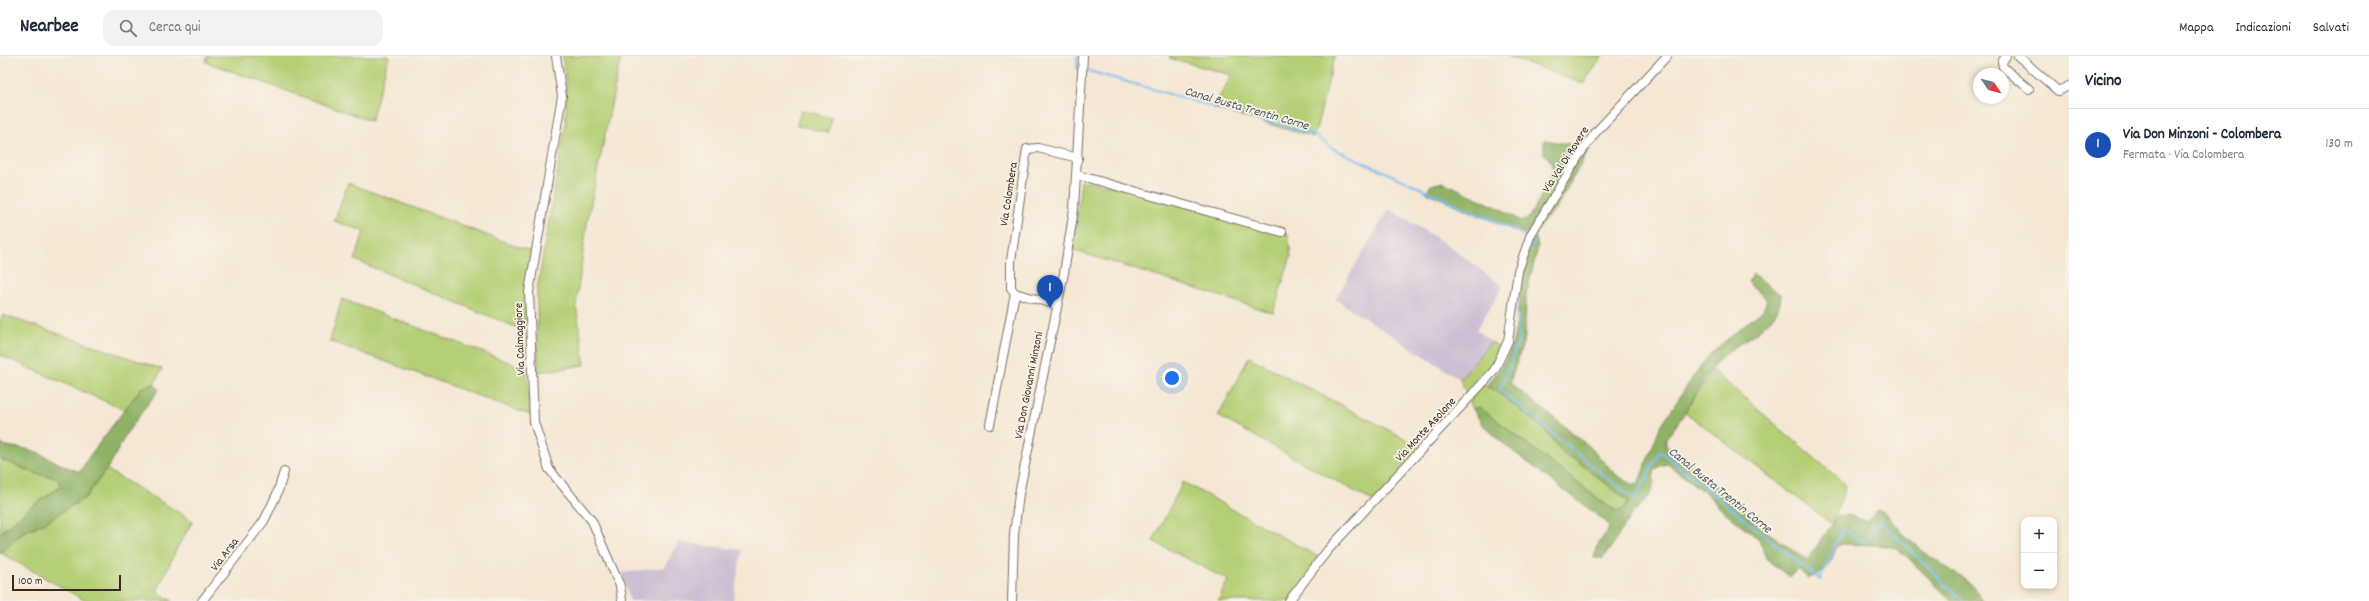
<!DOCTYPE html>
<html lang="it">
<head>
<meta charset="utf-8">
<style>
  :root { --surface:#fff; --page:#f2f2f3; --text:#1f2937; --muted:#747a83; --line:#e0e1e3; --accent:#111827 }
  body { margin:0; font-family:Dekko,sans-serif; background:var(--page); color:var(--text) }
  .controls { position:absolute; right:12px; bottom:12px; display:grid; overflow:hidden; border-radius:8px; box-shadow:0 2px 6px #0003 }
  .controls button { width:36px; height:36px; display:grid; place-items:center; padding:0; border:0; border-bottom:1px solid var(--line); background:var(--surface); color:var(--text); font:20px sans-serif }
  .compass { position:absolute; left:1973px; top:12px; width:36px; height:36px; border-radius:50%; background:var(--surface); box-shadow:0 2px 6px #0003; rotate:125deg }
  .scale { position:absolute; left:12px; bottom:10px; width:109px; box-sizing:border-box; padding-left:4px; border:2px solid #3b2a1e; border-top:0; font-size:11px; line-height:14px; white-space:nowrap; color:#3b2a1e; -webkit-text-stroke:3px #f7f3e8; paint-order:stroke }
  .you { position:absolute; left:1172px; top:322px; width:14px; height:14px; margin:-10px; border:3px solid #fff; border-radius:50%; background:#1a73e8; box-shadow:0 0 0 6px #1a73e833 }
  .badge { display:grid; place-items:center; width:26px; height:26px; border-radius:50%; background:var(--accent); color:#fff; font-size:13px; font-weight:700 }
  .pin { position:absolute; translate:-50% -33px; filter:drop-shadow(0 1px 2px #0008) }
  .pin::after { content:''; position:absolute; top:21px; width:14px; height:12px; background:inherit; clip-path:polygon(0 0,100% 0,50% 100%) }
  .list { margin:0; padding:0; list-style:none }
  h2 { display:flex; justify-content:space-between; align-items:center; height:52px; margin:0; padding:0 16px; font-size:17px }
  h2 small { font-size:13px; font-weight:400; color:var(--muted) }
  .list li { display:grid; grid-template-columns:26px 1fr auto; gap:12px; align-items:center; box-sizing:border-box; height:72px; padding:0 16px; border-top:1px solid var(--line) }
  .list b { display:block; font-size:15px; white-space:nowrap }
  .list p { margin:0; font-size:13px; white-space:nowrap; color:var(--muted) }
  .list em { font-size:13px; font-style:normal; color:var(--muted) }
  .icon { flex:none; width:22px; height:22px; fill:none; stroke:currentColor; stroke-width:2; stroke-linecap:round; stroke-linejoin:round }
  .map { position:relative; flex:none; width:2069px; height:545px; overflow:hidden }
  header { display:flex; align-items:center; gap:24px; box-sizing:border-box; height:56px; padding:0 20px; background:var(--surface); border-bottom:1px solid var(--line) }
  header strong { font-size:19px }
  nav { display:flex; gap:22px; margin-inline-start:auto; font-size:14px }
  .search { width:280px; height:36px; background:var(--page); display:flex; align-items:center; gap:10px; box-sizing:border-box; padding:0 14px; border-radius:12px; color:var(--muted); font-size:15px }
  main { display:flex }
  aside { flex:1; background:var(--surface) }
  .map>svg:first-child { display:block }
</style>
</head>
<body>
<header>
<strong>Nearbee</strong>
<div class="search"><svg class="icon" aria-label="search" viewBox="0 0 24 24"><circle cx="10" cy="10" r="6"/><path d="M15 15l6 6"/></svg>Cerca qui</div>
<nav><a>Mappa</a><a>Indicazioni</a><a>Salvati</a></nav>
</header>
<main>
<div class="map">
<svg width="2069" height="545" viewBox="0 0 2069 545">
  <rect width="100%" height="100%" fill="#f7f3e8"/>
  <filter id="ink" filterUnits="userSpaceOnUse"><feTurbulence type="fractalNoise" baseFrequency=".025" numOctaves="2"/><feDisplacementMap in="SourceGraphic" scale="8" xChannelSelector="R" yChannelSelector="G"/><feConvolveMatrix kernelMatrix="1 2 1 2 8 2 1 2 1" color-interpolation-filters="sRGB"/></filter>
  <filter id="wash" filterUnits="userSpaceOnUse"><feTurbulence type="fractalNoise" baseFrequency=".012" numOctaves="4" result="noise"/><feDisplacementMap in="SourceGraphic" scale="16" xChannelSelector="R" yChannelSelector="G"/><feGaussianBlur stdDeviation="0.9" result="paint"/><feColorMatrix in="noise" values="0 0 0 0 0 0 0 0 0 0 0 0 0 0 0 0 0 1.4 0 .05"/><feComposite in="paint" operator="in"/></filter>
  <g filter="url(#wash)">
    <rect width="100%" height="100%" fill="#f5e7d4"/>
    <!-- industrial -->
    <g fill="#ccbed3">
      <polygon points="1389,153 1448,189 1503,231 1476,274 1491,286 1460,323 1335,243"/>
      <polygon points="678,486 742,494 733,545 630,545 622,517 665,511"/>
    </g>
    <!-- green -->
    <g fill="#b4cf75" stroke="#787c4a">
      <polygon points="207,0 389,0 371,65 206,6"/>
      <polygon points="562,0 621,0 587,167 576,249 585,309 538,316 537,234 566,65 566,26"/>
      <polygon points="1170,0 1335,0 1314,81 1213,52 1232,19 1169,2"/>
      <polygon points="1508,0 1603,0 1583,28"/>
      <polygon points="801,54 832,62 828,77 797,69"/>
      <polygon points="1081,125 1122,131 1288,178 1291,200 1273,257 1073,194"/>
      <polygon points="348,127 532,196 526,233 525,275 355,204 364,175 334,165"/>
      <polygon points="342,243 527,313 530,359 330,285"/>
      <polygon points="3,259 162,313 154,328 141,332 125,354 0,299 0,265"/>
      <polygon points="1491,286 1503,293 1497,305 1480,327 1499,337 1542,371 1565,399 1576,404 1623,441 1628,446 1623,454 1616,455 1605,448 1479,351 1473,353 1460,323"/>
      <polygon points="1249,301 1427,394 1376,447 1218,360"/>
      <polygon points="1712,314 1846,429 1832,468 1685,356"/>
      <polygon points="0,403 37,418 57,422 61,430 31,451 0,477"/>
      <polygon points="106,413 193,465 178,490 157,535 172,545 86,545 1,497 24,476 46,466 86,441"/>
      <polygon points="1183,426 1322,503 1293,545 1218,545 1228,524 1153,485"/>
    </g>
    <!-- forest -->
    <g fill="#8fb266" stroke="#656e42">
      <path d="M1544 84 1587 91 1586 99 1554 155 1542 167 1535 179 1538 191 1526 239 1525 281 1510 327 1585 387 1618 420 1633 429 1638 428 1660 371 1697 315 1712 296 1763 254 1767 244 1748 226 1753 218 1781 239C1782 268 1741 283 1722 301 1698 323 1689 358 1666 382V390L1732 442 1766 475 1807 504 1838 460 1848 459 1866 465 1878 454 1884 456 1908 483 1923 495 1974 530 1982 545H1952L1905 499 1896 492 1879 489 1841 488 1836 492 1831 505 1819 519 1807 522 1798 513 1790 521 1767 504 1759 483 1722 454 1707 438 1667 408C1647 413 1657 421 1652 434 1647 444 1639 450 1632 458 1622 472 1615 488 1603 502H1594L1596 492 1609 472 1606 466 1506 390 1482 368 1473 353 1479 351 1605 448 1616 455 1623 454 1628 446 1623 441 1576 404 1565 399 1542 371 1499 337 1487 330C1496 318 1504 308 1510 294 1523 258 1517 218 1533 183L1426 136 1431 129 1443 126 1503 154 1520 165 1527 164 1539 145 1553 113 1550 104 1544 98Z"/>
      <path d="M154 328 159 333 126 378 111 407 86 441 46 466 24 476 0 498V477L31 451 61 430 57 422 37 418 0 403V388C12 392 28 392 37 396 52 404 63 410 80 416L88 402 141 332Z"/>
    </g>
    <g fill="none" stroke-linecap="round" stroke-linejoin="round">
      <!-- stream -->
      <g stroke="#7fbef3" stroke-width="2">
        <polyline points="1077,0 1077,12 1080,13"/>
        <polyline points="1085,14 1314,79 1332,92 1525,179"/>
        <polyline points="1529,195 1535,185"/>
        <polyline points="1519,235 1526,205"/>
        <polyline points="1517,252 1519,283 1500,335 1635,444 1660,395 1820,524 1843,473 1864,487 1880,465 1963,545"/>
      </g>
    </g>
  </g>
  <g filter="url(#ink)">
    <g fill="none" stroke-linecap="round" stroke-linejoin="round">
      <defs>
        <g id="minor">
          <polyline points="556,0 562,40 529,236 534,366 549,413 592,465 620,530 622,545"/>
          <polyline points="2006,0 2002,6 2003,11 2029,33"/>
          <polyline points="2018,0 2058,35 2069,30"/>
          <polyline points="1077,119 1282,176"/>
          <polyline points="1057,249 1015,237 1011,232 1011,205 1027,93 1038,92 1078,102"/>
          <polyline points="990,369 1015,237"/>
          <polyline points="202,545 264,465 277,438 284,416"/>
          <polyline points="1012,545 1014,478 1019,438 1064,217 1074,153 1083,0"/>
          <polyline points="1289,545 1327,495 1494,315 1508,285 1518,215 1531,178 1578,101 1596,76 1667,0"/>
        </g>
      </defs>
      <!-- minor casing -->
      <use href="#minor" stroke="#7c6c5e" stroke-width="10"/>
      <!-- minor -->
      <use href="#minor" stroke="#fff" stroke-width="8"/>
    </g>
  </g>
  <g text-anchor="middle" stroke-width="3.5" stroke-linejoin="round" paint-order="stroke">
    <!-- street labels -->
    <g font-size="12" fill="#3b2a1e" stroke="#f7f3e8">
      <text transform="translate(1565 103) rotate(-57)" y="4">Via Val Di Rovere</text>
      <text transform="translate(1008 138) rotate(-81)" y="4">Via Colombera</text>
      <text transform="translate(519 283) rotate(-92)" y="4">Via Calmaggiore</text>
      <text transform="translate(1028 329) rotate(-79)" y="4">Via Don Giovanni Minzoni</text>
      <text transform="translate(1425 373) rotate(-47)" y="4">Via Monte Asolone</text>
      <text transform="translate(224 498) rotate(-53)" y="4">Via Arsa</text>
    </g>
    <!-- water labels -->
    <g font-size="13" font-style="italic" fill="#4f565e" stroke="#f7f3e8">
      <text transform="translate(1247 51) rotate(16)" y="5">Canal Busta Trentin Corne</text>
      <text transform="translate(1721 433) rotate(39)" y="5">Canal Busta Trentin Corne</text>
    </g>
  </g>
</svg>
<div class="controls">
<button>+</button>
<button>−</button>
</div>
<svg class="compass" viewBox="-18 -18 36 36"><path d="M0-13l5 13h-10z" fill="#e53935"/><path d="M0 13l5-13h-10z" fill="#747a83"/></svg>
<div class="scale">100 m</div>
<div class="you"></div>
<div class="pin badge" style="left:1050px;top:252px;background:#1a4fb4">1</div>
</div>
<aside>
<h2>Vicino<small></small></h2>
<ul class="list">
<li><span class="badge" style="background:#1a4fb4">1</span><div><b>Via Don Minzoni - Colombera</b><p>Fermata · Via Colombera</p></div><em>130 m</em></li>
</ul>
</aside>
</main>
</body>
</html>
